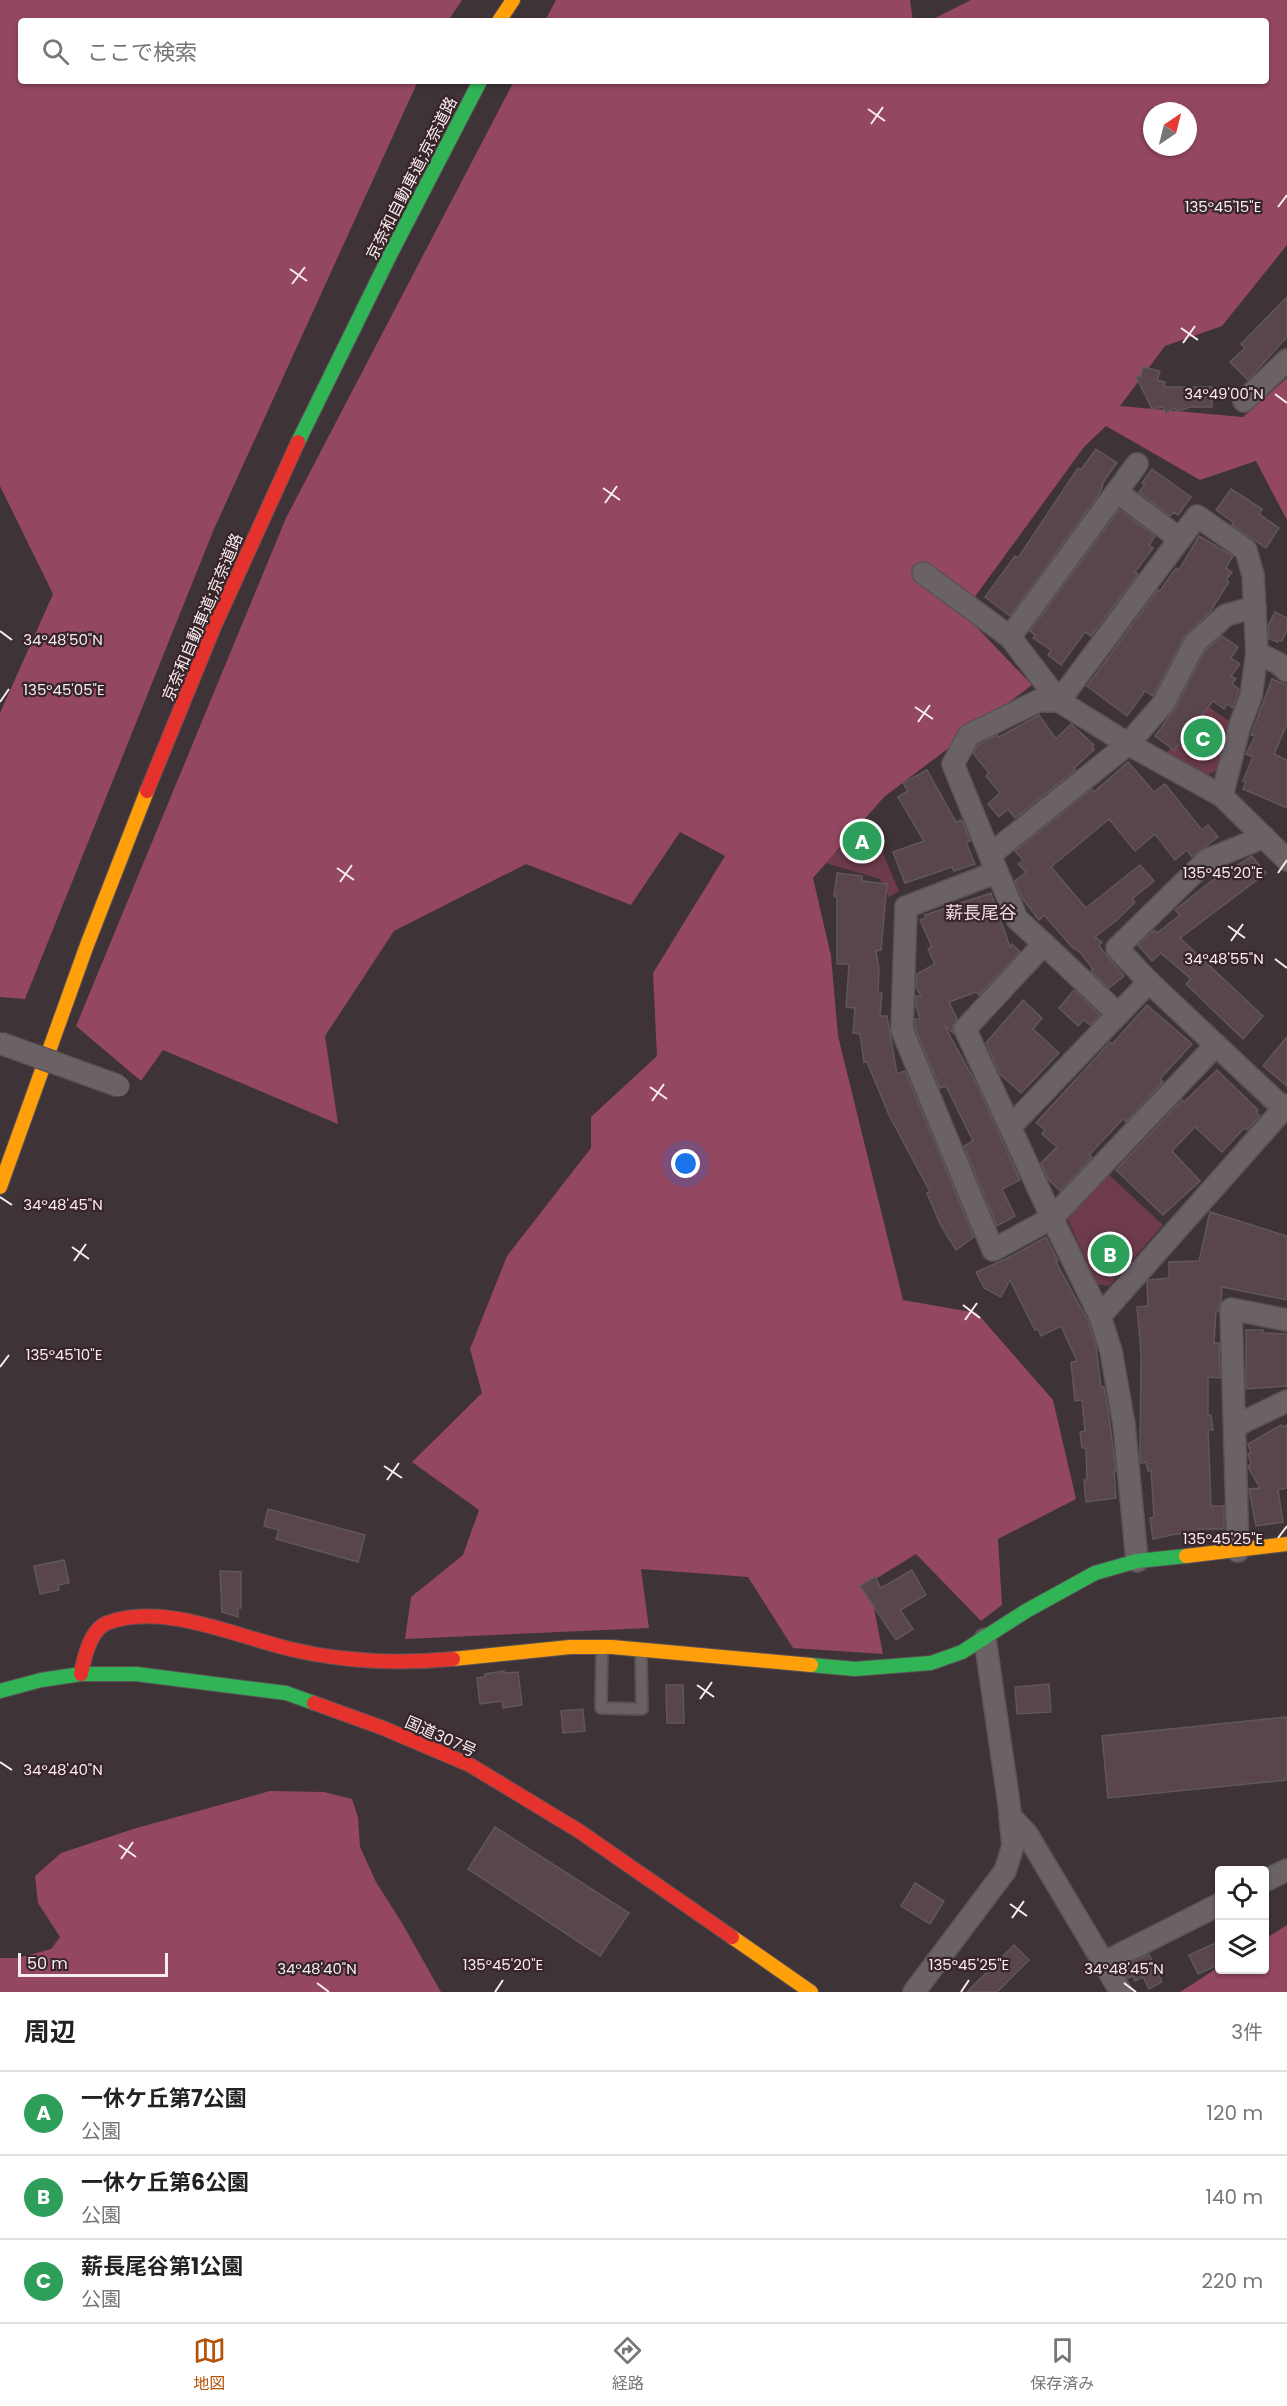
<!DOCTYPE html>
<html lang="ja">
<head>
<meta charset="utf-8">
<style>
  :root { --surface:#fff; --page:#f6f6f6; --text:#222; --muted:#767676; --line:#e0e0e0; --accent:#b45309 }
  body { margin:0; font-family:Poppins,"Noto Sans JP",sans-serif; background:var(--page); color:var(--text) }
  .controls { position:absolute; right:18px; bottom:18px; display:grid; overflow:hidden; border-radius:6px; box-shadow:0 2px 4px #0004 }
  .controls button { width:54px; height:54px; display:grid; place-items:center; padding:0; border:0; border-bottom:2px solid var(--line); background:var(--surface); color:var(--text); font:30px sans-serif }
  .compass { position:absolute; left:1143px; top:102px; width:54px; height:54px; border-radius:50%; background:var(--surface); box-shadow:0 2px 4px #0004; rotate:35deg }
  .scale { position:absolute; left:18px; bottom:15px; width:150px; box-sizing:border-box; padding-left:6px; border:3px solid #f9ecef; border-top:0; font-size:16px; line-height:21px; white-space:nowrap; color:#f9ecef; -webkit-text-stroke:4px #37252a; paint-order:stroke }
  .you { position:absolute; left:686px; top:1164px; width:21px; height:21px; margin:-15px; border:4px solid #fff; border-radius:50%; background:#1a73e8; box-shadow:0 0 0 9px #1a73e833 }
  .badge { display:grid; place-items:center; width:39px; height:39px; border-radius:50%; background:var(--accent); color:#fff; font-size:20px; font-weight:700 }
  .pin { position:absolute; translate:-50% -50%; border:3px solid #fff; box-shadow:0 2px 6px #0006 }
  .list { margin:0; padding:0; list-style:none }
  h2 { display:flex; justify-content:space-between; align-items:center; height:78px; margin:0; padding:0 24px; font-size:26px }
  h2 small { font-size:20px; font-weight:400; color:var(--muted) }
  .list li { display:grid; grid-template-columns:39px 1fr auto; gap:18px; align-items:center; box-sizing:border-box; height:84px; padding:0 24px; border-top:2px solid var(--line) }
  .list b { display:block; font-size:22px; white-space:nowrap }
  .list p { margin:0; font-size:20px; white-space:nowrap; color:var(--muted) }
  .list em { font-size:20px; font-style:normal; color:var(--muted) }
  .icon { flex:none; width:33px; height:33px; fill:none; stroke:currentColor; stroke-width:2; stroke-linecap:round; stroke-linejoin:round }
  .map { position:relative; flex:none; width:1287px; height:1992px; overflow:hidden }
  .search { position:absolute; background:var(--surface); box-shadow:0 2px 4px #0004; left:18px; right:18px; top:18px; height:66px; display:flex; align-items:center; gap:15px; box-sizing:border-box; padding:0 21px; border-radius:6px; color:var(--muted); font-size:22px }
  .sheet { height:330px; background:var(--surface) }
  nav { display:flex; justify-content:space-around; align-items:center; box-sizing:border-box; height:84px; border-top:2px solid var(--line); background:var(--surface); font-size:16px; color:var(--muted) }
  nav a { display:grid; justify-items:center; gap:3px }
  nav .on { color:var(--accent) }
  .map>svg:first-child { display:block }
</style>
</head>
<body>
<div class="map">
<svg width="1287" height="1992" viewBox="0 0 1287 1992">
  <rect width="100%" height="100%" fill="#3e3336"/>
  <!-- green -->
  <g fill="#6d3b4b">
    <polygon points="1206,705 1230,722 1216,771 1201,778 1166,754"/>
    <polygon points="868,819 899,891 889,897 880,879 826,863"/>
    <polygon points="1106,1172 1163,1225 1109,1286 1097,1284 1067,1218"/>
  </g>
  <!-- forest -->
  <g fill="#944761" fill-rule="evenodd">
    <polygon points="0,0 462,0 448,21 21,21 21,81 418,81 214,529 25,999 0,997 0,713 53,594 0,486"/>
    <polygon points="556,0 910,0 913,21 545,21"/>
    <path d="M971 0H1287V245L1222 326 1165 346 1120 406 1243 417 1287 378V520L1256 461 1200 480 1106 426 1084 447 963 613 1032 685 884 797 813 878 831 956 838 1036 903 1300 977 1313 1053 1400 1076 1499 998 1539 1002 1605 981 1621 916 1554 869 1583 883 1654 793 1648 748 1577 641 1569 649 1628 405 1639 411 1597 463 1555 479 1510 412 1462 482 1393 470 1349 507 1256 591 1148V1117L657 1056 653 973 725 856 680 832 631 905 526 864 394 931 325 1036 338 1124 163 1050 141 1081 76 1026 286 518 514 81H1266V21H929ZM1152 111H1188V147H1152Z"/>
    <polygon points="270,1791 324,1792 352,1799 358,1817 360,1847 376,1882 402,1923 441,1992 0,1992 0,1958 18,1958 51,1949 60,1937 38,1903 35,1876 61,1853 133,1829"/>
    <polygon points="1287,1925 1287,1992 1180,1992 1219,1967 1220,1970 1264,1970 1265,1939"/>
  </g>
  <!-- building -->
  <g fill="#59454c" stroke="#605759" stroke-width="1.5">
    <polygon points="1287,297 1287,337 1248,380 1230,362 1245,348 1241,344"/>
    <polygon points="1143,367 1160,371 1157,380 1165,382 1164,387 1212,387 1212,407 1190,407 1182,410 1176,411 1175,408 1166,413 1163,407 1152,409 1136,376 1141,377"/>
    <polygon points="1096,449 1117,463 1102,484 1103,485 1099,494 1010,616 985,597 1015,556 1018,558 1078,468 1081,470"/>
    <polygon points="1152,469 1191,497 1178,515 1173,512 1170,516 1139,492 1145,484 1142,483"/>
    <polygon points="1231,489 1262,509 1259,514 1279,528 1266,548 1232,525 1233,522 1216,510"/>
    <polygon points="1119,510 1155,536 1149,545 1153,548 1135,572 1138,574 1091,636 1085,632 1061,665 1048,655 1051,650 1033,638 1035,635 1030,631"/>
    <polygon points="1199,536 1233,556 1226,568 1232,572 1226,580 1229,582 1210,612 1184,637 1153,696 1145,691 1127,716 1087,686 1158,590 1160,591 1176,568 1179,570"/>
    <polygon points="1275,612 1287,618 1287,630 1282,641 1279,640 1278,642 1269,639 1268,626"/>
    <polygon points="1222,636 1238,647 1231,658 1240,664 1231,676 1236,679 1232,684 1239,689 1233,708 1227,704 1224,709 1213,701 1174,750 1155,736 1174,710 1205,651"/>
    <polygon points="1272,679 1287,685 1287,724 1274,754 1287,760 1287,808 1243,789 1246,782 1243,781 1253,757 1246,754 1255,736 1251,735"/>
    <polygon points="1039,715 1056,739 1071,724 1094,745 1092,747 1094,750 1074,768 1075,770 1015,818 1008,809 999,817 988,804 1000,793 986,776 989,773 973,753 978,745 997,735 999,737"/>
    <polygon points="1128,762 1154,792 1165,784 1202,830 1208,825 1218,837 1192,857 1187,850 1175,860 1155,834 1135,851 1109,819 1051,867 1086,908 1140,865 1154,881 1132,899 1135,902 1117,920 1095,937 1102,942 1099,946 1124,976 1109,988 1091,971 1093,969 1080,952 1072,947 1044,915 1039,920 1023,899 1015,881 1026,872 1018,864 1023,860 1015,851 1092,789 1094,792"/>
    <polygon points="927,770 956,822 962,820 970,841 966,842 975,864 954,871 952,867 905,883 893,852 924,841 898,797 908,791 903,783"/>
    <polygon points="1252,856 1266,873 1180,938 1263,1016 1243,1039 1186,984 1191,979 1161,953 1152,961 1138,945 1154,930 1157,933 1180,915 1175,910 1210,882"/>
    <polygon points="837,873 862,876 862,881 887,884 881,950 876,951 879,969 878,992 882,993 880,1016 887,1016 897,1074 905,1071 974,1237 956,1250 940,1224 927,1193 930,1192 889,1115 867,1062 864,1062 860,1034 853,1033 855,1008 846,1007 849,964 837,964 837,897 834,896"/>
    <polygon points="991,893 1010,947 1012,944 1020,952 979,995 976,992 949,1002 957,1019 953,1026 953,1033 944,1025 976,1083 1020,1180 1002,1189 1015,1216 997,1226 964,1146 973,1141 946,1086 940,1088 915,1028 915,1019 920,1019 916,1006 916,996 921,996 916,987 917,974 935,964 928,949 932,947 920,920 926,918 925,915"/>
    <polygon points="1074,990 1100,1015 1090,1025 1084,1020 1078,1026 1059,1008"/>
    <polygon points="1023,1000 1042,1018 1033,1029 1059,1053 1021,1093 1000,1074 986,1043"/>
    <polygon points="1147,1005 1192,1044 1160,1079 1163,1082 1126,1122 1123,1119 1089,1155 1092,1157 1060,1191 1048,1179 1041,1163 1057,1147 1042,1134 1045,1130 1036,1123 1110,1042 1112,1044"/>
    <polygon points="1287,1037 1287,1086 1263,1066"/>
    <polygon points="1217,1070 1258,1110 1256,1112 1260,1116 1247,1130 1244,1128 1222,1152 1195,1127 1172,1151 1200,1181 1163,1215 1116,1170 1182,1100 1184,1102"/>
    <polygon points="1210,1212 1287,1236 1287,1300 1222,1287 1221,1301 1218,1311 1216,1311 1214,1343 1219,1343 1220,1378 1208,1377 1208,1415 1211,1415 1213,1430 1208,1430 1211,1506 1224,1506 1224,1529 1199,1529 1199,1533 1176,1534 1153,1539 1150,1518 1154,1517 1151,1470 1148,1471 1146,1462 1141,1463 1140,1459 1141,1353 1137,1307 1148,1306 1147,1282 1149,1280 1169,1278 1169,1262 1199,1261"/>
    <polygon points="1046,1237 1058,1261 1056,1262 1088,1321 1096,1346 1101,1387 1104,1387 1108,1409 1116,1471 1114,1471 1116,1498 1086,1502 1084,1480 1087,1480 1086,1448 1082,1448 1080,1432 1085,1431 1082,1400 1075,1401 1071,1362 1077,1361 1061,1326 1041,1336 1038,1329 1035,1330 1010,1280 1001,1297 984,1288 976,1272 1008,1258"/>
    <polygon points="1246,1330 1263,1330 1263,1333 1287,1334 1287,1386 1246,1389"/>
    <polygon points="1281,1425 1282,1427 1287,1425 1287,1488 1278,1490 1283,1522 1256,1526 1249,1489 1260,1488 1248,1467 1251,1463 1248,1454 1251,1453 1248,1444"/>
    <polygon points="268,1509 365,1535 358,1562 276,1539 279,1530 264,1526"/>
    <polygon points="64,1560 69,1583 58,1585 59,1590 40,1594 34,1566"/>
    <polygon points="912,1570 926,1595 900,1610 913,1629 896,1640 860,1586 875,1577 881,1588"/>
    <polygon points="220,1571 241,1572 241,1608 238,1608 238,1617 222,1612"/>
    <polygon points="504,1671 504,1673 518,1672 522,1705 503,1708 502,1701 480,1704 477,1678 485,1677 485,1674"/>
    <polygon points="1049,1684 1051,1712 1017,1714 1015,1687"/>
    <polygon points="666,1685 683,1685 684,1723 667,1723"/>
    <polygon points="583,1709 585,1731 563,1733 561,1711"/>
    <polygon points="1287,1717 1287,1780 1108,1798 1102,1736"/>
    <polygon points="495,1827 629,1913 600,1956 468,1869"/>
    <polygon points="915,1883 944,1901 930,1924 901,1906"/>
    <polygon points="1220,1941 1220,1964 1198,1974 1189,1955"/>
    <polygon points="1014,1945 1029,1960 997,1992 967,1992"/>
    <polygon points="1149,1954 1162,1982 1149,1989 1143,1977 1135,1981 1133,1976 1128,1978 1122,1968"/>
  </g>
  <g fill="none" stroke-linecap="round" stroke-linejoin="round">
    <defs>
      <polyline id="lane" points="602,1650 601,1708 642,1709 641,1653"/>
      <g id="street">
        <polyline points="1244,401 1287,360"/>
        <polyline points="1117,492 1180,539"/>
        <polyline points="923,573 1010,637 1059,701 1128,744 1222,796 1287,860"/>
        <polyline points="1010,637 1137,464"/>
        <polyline points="1257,653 1278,663 1287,671"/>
        <polyline points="990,855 953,764 969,735 1038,701 1059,701 1197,516 1246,550 1253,575 1257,653 1251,696 1239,728 1222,796"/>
        <polyline points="997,872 906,907 902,1030 993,1250 1052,1218 1216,1045"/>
        <polyline points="1044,944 1118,1014"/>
        <polyline points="1149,982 1117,948 1207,860 1264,837"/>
        <polyline points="1011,1126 1149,982 1283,1108"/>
        <polyline points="1100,1316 1287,1105"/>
        <polyline points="1235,1426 1287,1401"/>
        <polyline points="1238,1551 1231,1309 1287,1320"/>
        <polyline points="1137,1561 1124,1424 1111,1351 1100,1316 1052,1218 965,1029 1044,944 1017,919 990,855 1128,744 1163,704 1195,643 1226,615 1255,607"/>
        <polyline points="1010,1816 1027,1834 1121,1992"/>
        <polyline points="1264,1881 1287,1870"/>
        <polyline points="1103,1963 1220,1904"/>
        <polyline points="914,1992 1005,1871 1013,1846 1009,1804 985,1639"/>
      </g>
      <g id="fast">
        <polyline points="298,442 390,255 480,81"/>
        <polyline points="811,1665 855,1669 931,1663 962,1652 1026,1611 1095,1573 1137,1561 1186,1556"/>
        <polyline points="0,1691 41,1680 81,1674 136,1674 286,1693 314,1703"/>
      </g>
      <g id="slow">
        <polyline points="499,21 513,0"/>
        <polyline points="0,1187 87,945 147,791"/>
        <polyline points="1186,1556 1287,1544"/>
        <polyline points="453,1659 570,1647 612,1647 811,1665"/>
        <polyline points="732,1937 811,1992"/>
      </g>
      <g id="jam">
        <polyline points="147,791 214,627 298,442"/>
        <path d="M81 1674C84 1658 90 1630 107 1623 163 1602 235 1636 290 1649 344 1662 398 1664 453 1659"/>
        <polyline points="314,1703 383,1728 470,1765 579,1831 732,1937"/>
      </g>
    </defs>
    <!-- lane casing -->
    <use href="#lane" stroke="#5b5255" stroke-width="14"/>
    <!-- street casing -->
    <use href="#street" stroke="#5b5255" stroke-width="24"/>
    <!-- fast casing -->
    <use href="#fast" stroke="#5b5255" stroke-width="16"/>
    <!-- slow casing -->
    <use href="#slow" stroke="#5b5255" stroke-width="16"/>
    <!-- jam casing -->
    <use href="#jam" stroke="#5b5255" stroke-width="16"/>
    <!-- lane -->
    <use href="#lane" stroke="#6a6264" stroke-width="10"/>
    <!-- street -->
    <use href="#street" stroke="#6a6264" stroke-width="21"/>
    <!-- fast -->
    <use href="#fast" stroke="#30b455" stroke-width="14"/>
    <!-- slow -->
    <use href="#slow" stroke="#ff9f0a" stroke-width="14"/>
    <!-- jam -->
    <use href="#jam" stroke="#e5322d" stroke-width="14"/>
    <defs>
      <polyline id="street-bridge" points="0,1043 119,1086"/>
    </defs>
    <!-- street-bridge casing -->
    <use href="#street-bridge" stroke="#5b5255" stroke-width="24" stroke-linecap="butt"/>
    <!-- street-bridge -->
    <use href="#street-bridge" stroke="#6a6264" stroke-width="21"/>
  </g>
  <!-- ticks -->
  <path fill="none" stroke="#f9ecef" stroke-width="2" d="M868 109 885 121M871 124 883 107M1278 207 1287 195M290 269 307 281M292 284 305 267M1181 328 1198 340M1183 343 1195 326M1275 394 1287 403M603 488 620 500M605 503 617 486M0 631 12 640M0 702 9 689M915 707 933 719M918 722 930 705M337 868 354 880M1278 873 1287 860M340 882 352 865M1228 926 1245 938M1231 941 1243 924M1275 959 1287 968M650 1087 667 1099M652 1101 664 1084M0 1197 12 1205M72 1247 89 1259M74 1261 86 1244M963 1305 980 1318M965 1320 977 1303M0 1367 9 1355M384 1466 402 1478M387 1480 399 1463M1278 1538 1287 1526M697 1685 714 1697M700 1699 712 1682M0 1762 12 1770M119 1845 136 1857M121 1859 133 1842M1010 1904 1027 1916M1012 1918 1024 1901M317 1983 329 1992M1124 1983 1136 1992M495 1992 503 1980M961 1992 969 1980"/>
  <g text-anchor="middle" stroke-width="4.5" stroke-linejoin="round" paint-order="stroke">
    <!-- street labels -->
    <g font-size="16" fill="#f9ecef" stroke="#37252a">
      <text transform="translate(411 178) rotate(-63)" y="6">京奈和自動車道;京奈道路</text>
      <text transform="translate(202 617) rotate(-67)" y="6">京奈和自動車道;京奈道路</text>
      <text transform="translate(441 1736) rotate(24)" y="6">国道307号</text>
    </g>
    <!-- neighbourhood labels -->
    <g font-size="18" fill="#f0d7dd" stroke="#37252a">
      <text x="981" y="919">薪長尾谷</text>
    </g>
  </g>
  <g font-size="15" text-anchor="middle" fill="#f9ecef" stroke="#37252a" stroke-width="4.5" stroke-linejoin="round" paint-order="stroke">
    <text x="1223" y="212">135°45'15"E</text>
    <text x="1224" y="399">34°49'00"N</text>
    <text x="63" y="645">34°48'50"N</text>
    <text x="64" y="695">135°45'05"E</text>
    <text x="1223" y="878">135°45'20"E</text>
    <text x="1224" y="964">34°48'55"N</text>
    <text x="63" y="1210">34°48'45"N</text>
    <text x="64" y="1360">135°45'10"E</text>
    <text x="1223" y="1544">135°45'25"E</text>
    <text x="63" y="1775">34°48'40"N</text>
    <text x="503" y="1970">135°45'20"E</text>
    <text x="969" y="1970">135°45'25"E</text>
    <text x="317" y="1974">34°48'40"N</text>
    <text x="1124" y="1974">34°48'45"N</text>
  </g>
</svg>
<div class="controls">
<button><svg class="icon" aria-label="locate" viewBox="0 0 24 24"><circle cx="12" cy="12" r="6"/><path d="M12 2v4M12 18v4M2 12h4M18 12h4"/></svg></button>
<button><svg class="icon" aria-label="layers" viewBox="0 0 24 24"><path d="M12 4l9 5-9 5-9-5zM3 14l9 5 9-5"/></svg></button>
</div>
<svg class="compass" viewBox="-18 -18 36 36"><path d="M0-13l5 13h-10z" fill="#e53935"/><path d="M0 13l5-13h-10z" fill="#767676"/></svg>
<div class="scale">50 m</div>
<div class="you"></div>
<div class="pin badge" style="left:862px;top:841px;background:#2e9e5b">A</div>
<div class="pin badge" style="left:1110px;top:1254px;background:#2e9e5b">B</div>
<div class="pin badge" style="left:1203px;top:738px;background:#2e9e5b">C</div>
<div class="search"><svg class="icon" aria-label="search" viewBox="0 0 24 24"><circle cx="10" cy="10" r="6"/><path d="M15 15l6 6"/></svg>ここで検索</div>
</div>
<section class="sheet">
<h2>周辺<small>3件</small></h2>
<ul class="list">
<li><span class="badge" style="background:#2e9e5b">A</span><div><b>一休ケ丘第7公園</b><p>公園</p></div><em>120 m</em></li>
<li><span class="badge" style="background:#2e9e5b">B</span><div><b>一休ケ丘第6公園</b><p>公園</p></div><em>140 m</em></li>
<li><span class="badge" style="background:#2e9e5b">C</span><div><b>薪長尾谷第1公園</b><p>公園</p></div><em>220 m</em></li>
</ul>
</section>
<nav>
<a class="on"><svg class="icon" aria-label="map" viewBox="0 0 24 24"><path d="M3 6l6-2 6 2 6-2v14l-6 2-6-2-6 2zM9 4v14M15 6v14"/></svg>地図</a>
<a><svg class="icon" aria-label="directions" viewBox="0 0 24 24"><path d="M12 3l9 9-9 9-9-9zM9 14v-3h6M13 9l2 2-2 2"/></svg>経路</a>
<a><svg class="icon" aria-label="saved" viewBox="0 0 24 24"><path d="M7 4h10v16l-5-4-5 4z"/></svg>保存済み</a>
</nav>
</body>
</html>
